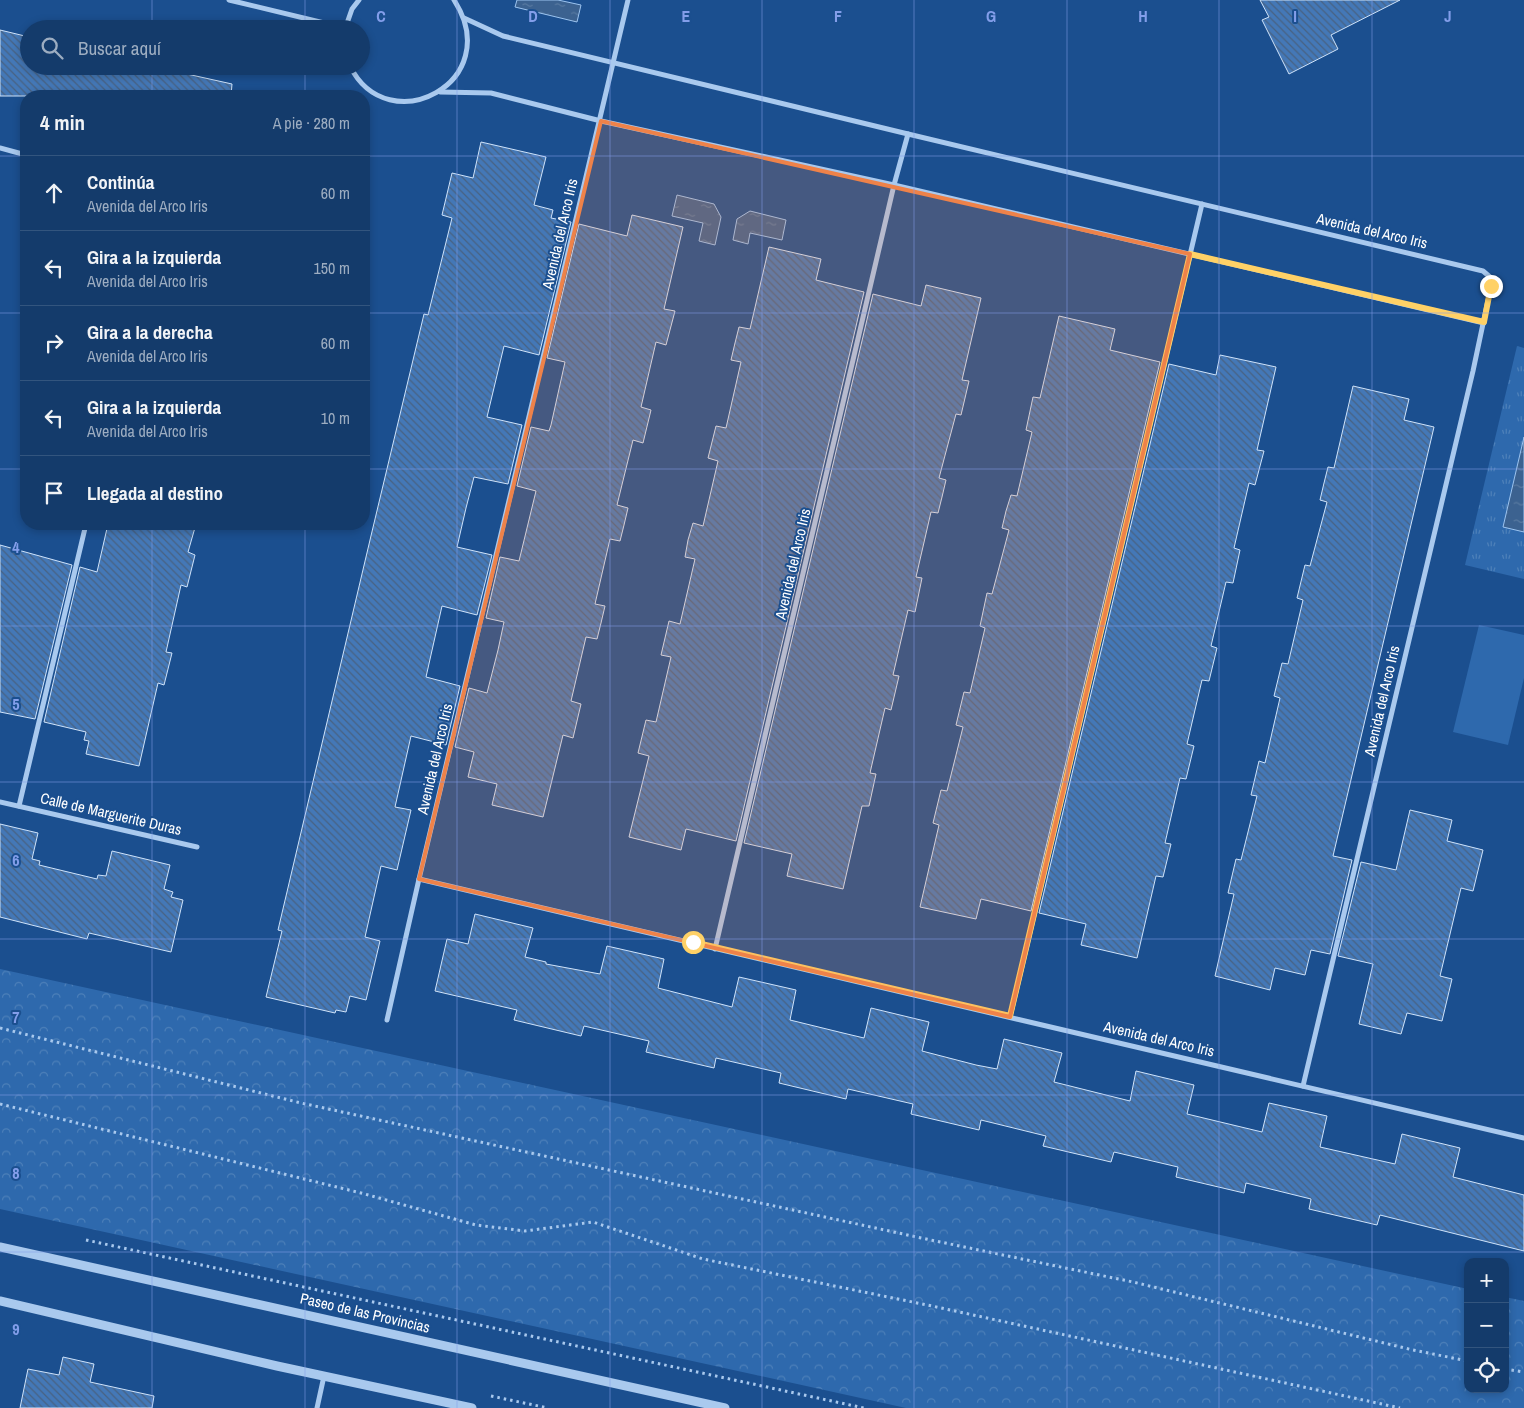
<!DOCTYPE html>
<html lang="es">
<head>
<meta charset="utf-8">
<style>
  :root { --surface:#143b6b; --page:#1d4271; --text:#f1f3f6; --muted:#9dadc1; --line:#33557e }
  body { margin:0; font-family:"Archivo Narrow",sans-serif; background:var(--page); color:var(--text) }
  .controls { position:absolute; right:15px; bottom:15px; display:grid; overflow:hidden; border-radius:10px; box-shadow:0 2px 8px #0003 }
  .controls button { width:45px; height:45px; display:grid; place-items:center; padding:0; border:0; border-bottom:1px solid var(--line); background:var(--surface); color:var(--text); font:25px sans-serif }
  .stop { position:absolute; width:15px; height:15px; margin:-11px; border:4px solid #ffd166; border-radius:50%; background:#fff }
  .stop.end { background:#ffd166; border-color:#fff; box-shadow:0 1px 5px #0008 }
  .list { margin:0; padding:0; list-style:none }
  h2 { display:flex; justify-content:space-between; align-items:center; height:65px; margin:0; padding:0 20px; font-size:21px }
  h2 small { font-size:16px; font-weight:400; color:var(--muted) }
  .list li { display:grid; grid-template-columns:32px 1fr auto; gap:15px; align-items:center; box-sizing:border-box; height:75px; padding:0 20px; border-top:1px solid var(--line) }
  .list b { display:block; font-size:19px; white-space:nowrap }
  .list p { margin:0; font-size:16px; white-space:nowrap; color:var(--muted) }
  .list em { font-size:16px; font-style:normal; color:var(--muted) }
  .icon { flex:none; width:28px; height:28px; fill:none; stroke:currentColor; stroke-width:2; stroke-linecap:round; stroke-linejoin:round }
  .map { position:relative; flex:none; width:1524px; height:1408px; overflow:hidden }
  .search { position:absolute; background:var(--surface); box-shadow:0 2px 8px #0003; left:20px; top:20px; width:350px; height:55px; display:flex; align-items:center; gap:12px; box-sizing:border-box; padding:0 18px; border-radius:28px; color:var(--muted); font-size:19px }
  .panel { position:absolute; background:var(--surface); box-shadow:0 2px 8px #0003; left:20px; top:90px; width:350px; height:440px; border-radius:20px }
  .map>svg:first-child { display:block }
</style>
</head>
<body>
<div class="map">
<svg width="1524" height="1408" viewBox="0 0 1524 1408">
  <defs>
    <pattern id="grass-tufts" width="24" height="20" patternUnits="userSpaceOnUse" patternTransform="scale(1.25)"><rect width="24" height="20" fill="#2e69ad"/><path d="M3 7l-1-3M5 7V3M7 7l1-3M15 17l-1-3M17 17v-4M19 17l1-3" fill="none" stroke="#4d80b9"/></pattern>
    <pattern id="forest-crowns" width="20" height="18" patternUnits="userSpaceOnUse" patternTransform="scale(1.25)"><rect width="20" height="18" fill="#2e69ad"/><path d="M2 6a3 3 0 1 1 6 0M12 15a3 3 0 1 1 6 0" fill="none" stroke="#4d80b9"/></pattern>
    <pattern id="water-ripples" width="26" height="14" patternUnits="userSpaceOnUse" patternTransform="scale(1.25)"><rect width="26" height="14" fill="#3c6290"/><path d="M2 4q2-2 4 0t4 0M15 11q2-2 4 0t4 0" fill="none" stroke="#597aa1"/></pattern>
    <pattern id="building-back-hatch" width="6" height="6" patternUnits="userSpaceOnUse" patternTransform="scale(1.25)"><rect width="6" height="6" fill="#4478b7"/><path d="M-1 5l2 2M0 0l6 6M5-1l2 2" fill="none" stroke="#486282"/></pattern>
  </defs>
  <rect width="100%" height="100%" fill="#1b4f8f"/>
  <!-- grass -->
  <polygon fill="url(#grass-tufts)" points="1517,346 1524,348 1524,579 1465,565"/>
  <!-- forest -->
  <polygon fill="url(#forest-crowns)" points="0,969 1468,1289 1468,1389 1505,1389 1505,1297 1524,1301 1524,1408 906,1408 0,1209"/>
  <!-- garden -->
  <polygon fill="#2e69ad" points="1479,625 1524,635 1524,678 1508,745 1453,732"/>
  <!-- water -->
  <g fill="url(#water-ripples)" stroke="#9cc4f0">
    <polygon points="517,0 558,0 581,5 577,22 515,7"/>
    <polygon points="677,195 714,204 721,217 715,245 699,241 703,223 672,216"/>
    <polygon points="750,211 786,220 782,240 750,233 748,244 733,240 737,219"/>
    <polygon points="1524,437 1524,532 1503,527"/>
  </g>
  <!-- building -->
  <g fill="url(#building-back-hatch)" stroke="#cfe3fa">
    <polygon points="1260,0 1400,0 1331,35 1338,49 1289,74 1262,20 1269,17"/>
    <polygon points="0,30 29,37 29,66 151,66 232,84 231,96 0,96"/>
    <polygon points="481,142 546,157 534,205 553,210 551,218 571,222 539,355 504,346 487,417 522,425 508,484 474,477 466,508 457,547 492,555 477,615 442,606 426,677 460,686 446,745 411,736 395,807 411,810 397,870 381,866 365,937 380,941 366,1000 350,996 346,1012 336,1010 335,1013 266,997 282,931 278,930 370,540 424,314 428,315 452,218 442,215 452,173 473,178"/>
    <polygon points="632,215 683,227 664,309 675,311 666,345 656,342 641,407 651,410 643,443 633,440 617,505 628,508 624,525 620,541 610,539 595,604 605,606 601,623 597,639 586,637 571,701 581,704 573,738 563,735 543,817 492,805 497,784 468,777 474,752 455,747 469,688 487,693 498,650 504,622 486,618 500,557 519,561 536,491 517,486 531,427 549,431 551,425 565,362 547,358 579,224 627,236"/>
    <polygon points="769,247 821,259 816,280 864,292 736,841 686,829 681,850 629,837 649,756 638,753 646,720 656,722 671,657 661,655 669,621 680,624 695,559 685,557 688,540 693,523 703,526 718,461 708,458 716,426 726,428 741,362 731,360 735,343 739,327 750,329"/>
    <polygon points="926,285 981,298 962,380 969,381 961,415 956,414 939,478 946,480 942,497 938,513 931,512 916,577 922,578 915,612 908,610 893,675 899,676 891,710 885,708 870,773 876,774 869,806 862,806 843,889 787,876 792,854 744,843 873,294 921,306"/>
    <polygon points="1059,316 1115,329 1110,350 1160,362 1031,911 981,899 976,919 920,907 939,825 933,823 941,790 947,791 963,727 956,725 964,692 970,693 985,628 980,626 987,593 992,594 1009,530 1002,528 1006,511 1011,495 1017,496 1032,432 1026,430 1033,397 1040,398"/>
    <polygon points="1220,355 1276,367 1257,450 1264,451 1255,485 1249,483 1234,548 1240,550 1233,583 1226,582 1211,646 1217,648 1209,681 1202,680 1187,744 1194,746 1186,779 1180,778 1165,843 1171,844 1163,877 1156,876 1137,958 1081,945 1086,924 1039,913 1169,364 1216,375"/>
    <polygon points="1353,386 1409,399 1404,420 1434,427 1333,856 1352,860 1330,954 1311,950 1305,975 1275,968 1270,990 1215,976 1234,894 1228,893 1236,859 1241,860 1257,796 1251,795 1259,761 1265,763 1280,698 1274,696 1282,663 1288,664 1303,600 1297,598 1305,565 1310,566 1327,502 1320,500 1324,483 1328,467 1334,468"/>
    <polygon points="108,524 196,524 188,552 195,555 187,587 181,585 166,652 172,653 164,685 158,683 139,766 86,754 89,741 84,740 86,732 44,722 80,567 97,572"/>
    <polygon points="0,545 72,565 35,719 0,712"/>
    <polygon points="1410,810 1452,820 1447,841 1483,850 1473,891 1461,888 1440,976 1452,979 1442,1021 1407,1013 1401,1034 1359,1024 1373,964 1338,956 1361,862 1396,870"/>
    <polygon points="0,824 38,833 32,859 40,861 39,865 97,879 98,875 106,876 112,851 170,865 164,889 173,892 171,897 183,900 171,952 89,933 87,939 0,917"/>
    <polygon points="475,914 533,928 525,957 546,962 546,964 600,974 607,946 664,959 658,988 732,1007 739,977 796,990 790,1020 843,1033 864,1038 871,1008 929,1022 922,1051 976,1065 997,1069 1004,1039 1062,1053 1054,1082 1130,1101 1136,1071 1194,1085 1187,1114 1262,1132 1269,1103 1327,1116 1320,1147 1395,1164 1402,1134 1460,1148 1453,1177 1524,1195 1524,1251 1380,1215 1377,1225 1309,1209 1311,1199 1246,1183 1244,1193 1176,1177 1178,1167 1114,1152 1111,1162 1043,1146 1046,1136 981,1120 979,1130 911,1114 913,1104 848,1089 846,1099 779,1083 781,1073 716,1058 714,1068 646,1052 649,1041 584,1026 581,1036 514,1020 517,1010 435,991 447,939 468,944"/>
    <polygon points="63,1357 94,1364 90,1382 154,1396 152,1408 20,1408 28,1369 59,1375"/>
  </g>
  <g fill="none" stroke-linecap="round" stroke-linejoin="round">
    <!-- path -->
    <g stroke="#a9c9ee" stroke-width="3" stroke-dasharray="2.5 4" stroke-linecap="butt">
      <polyline points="0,1028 301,1103 926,1239 1133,1282 1413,1350 1468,1361"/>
      <polyline points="0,1104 361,1193 476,1225 525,1231 593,1222 703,1259 932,1306 1400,1408"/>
      <polyline points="86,1240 864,1408"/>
      <polyline points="1505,1369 1524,1372"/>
      <polyline points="491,1396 548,1408"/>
    </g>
    <!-- minor -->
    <g stroke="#a9c9ee" stroke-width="5">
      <polyline points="229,0 345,28"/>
      <polyline points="464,18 503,36 908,134 1483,271 1490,277 1491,286 1473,371 1303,1086"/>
      <polyline points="345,29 352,9 359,0"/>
      <path d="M350 66C388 143 507 82 454 0"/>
      <polyline points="440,92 491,93 601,121 894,185 1484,323"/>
      <polyline points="0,148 26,155"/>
      <polyline points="0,802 197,847"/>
      <polyline points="19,806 86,524"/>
      <polyline points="419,879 1524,1138"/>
      <polyline points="715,949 894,185 908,134"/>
      <polyline points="1010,1017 1202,204"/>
      <polyline points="387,1020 419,879 628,0"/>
      <polyline points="317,1408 324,1376"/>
    </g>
    <!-- tertiary -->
    <g stroke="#a9c9ee" stroke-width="9">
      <polyline points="0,1247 725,1408"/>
      <polyline points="0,1301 277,1366 472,1408"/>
    </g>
  </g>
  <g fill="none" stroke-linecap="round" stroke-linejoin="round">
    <!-- route -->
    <polyline stroke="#ffd166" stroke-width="6" points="693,942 1010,1016 1190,254 1484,322 1491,286"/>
  </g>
  <!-- marked area -->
  <path fill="#ee8249" fill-opacity="0.2" stroke="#ee8249" stroke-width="4" stroke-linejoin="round" d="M601 121 1190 254 1010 1017 419 879Z"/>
  <!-- grid -->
  <path fill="none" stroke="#839eea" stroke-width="1" stroke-opacity="0.55" d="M152 0V29M305 0V29M457 0V1408M610 0V1408M762 0V1408M914 0V1408M1067 0V1408M1219 0V1408M1372 0V1408M152 66V96M305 66V96M0 156H26M364 156H1524M0 313H26M364 313H1524M0 469H26M364 469H1524M152 524V1408M305 524V1408M0 626H1524M0 782H1524M0 939H1524M0 1095H1524M0 1252H1524"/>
  <g text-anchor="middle" stroke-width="4" stroke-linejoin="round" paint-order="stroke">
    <!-- street labels -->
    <g font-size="15" fill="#fff" stroke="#1b4f8f">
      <text transform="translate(1372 231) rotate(13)" y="5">Avenida del Arco Iris</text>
      <text transform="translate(560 234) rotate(-77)" y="5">Avenida del Arco Iris</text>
      <text transform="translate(793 564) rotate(-77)" y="5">Avenida del Arco Iris</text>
      <text transform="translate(1382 701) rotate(-77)" y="5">Avenida del Arco Iris</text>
      <text transform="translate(435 759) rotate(-77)" y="5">Avenida del Arco Iris</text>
      <text transform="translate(111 814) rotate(13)" y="5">Calle de Marguerite Duras</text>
      <text transform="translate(1159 1039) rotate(13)" y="5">Avenida del Arco Iris</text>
      <text transform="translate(365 1313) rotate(13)" y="5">Paseo de las Provincias</text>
    </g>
  </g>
  <g font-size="16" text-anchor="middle" font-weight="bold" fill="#839eea" stroke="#1b4f8f" stroke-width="4" stroke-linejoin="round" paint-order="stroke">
    <text x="381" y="22">C</text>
    <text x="533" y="22">D</text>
    <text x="686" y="22">E</text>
    <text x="838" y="22">F</text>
    <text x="991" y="22">G</text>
    <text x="1143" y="22">H</text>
    <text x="1295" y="22">I</text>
    <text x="1448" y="22">J</text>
    <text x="16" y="553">4</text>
    <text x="16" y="710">5</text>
    <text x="16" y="866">6</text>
    <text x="16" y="1023">7</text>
    <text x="16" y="1179">8</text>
    <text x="16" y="1335">9</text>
  </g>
</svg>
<div class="controls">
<button>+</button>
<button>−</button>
<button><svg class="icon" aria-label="locate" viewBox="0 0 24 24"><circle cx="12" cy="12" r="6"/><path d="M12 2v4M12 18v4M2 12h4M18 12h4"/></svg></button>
</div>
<div class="stop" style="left:693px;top:942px"></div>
<div class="stop end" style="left:1491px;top:286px"></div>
<div class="search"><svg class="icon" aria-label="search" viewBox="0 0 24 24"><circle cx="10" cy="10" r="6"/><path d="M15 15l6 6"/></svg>Buscar aquí</div>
<section class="panel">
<h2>4 min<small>A pie · 280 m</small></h2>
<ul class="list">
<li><svg class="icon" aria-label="ahead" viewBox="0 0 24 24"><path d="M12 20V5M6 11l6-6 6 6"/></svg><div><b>Continúa</b><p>Avenida del Arco Iris</p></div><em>60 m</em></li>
<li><svg class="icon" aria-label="left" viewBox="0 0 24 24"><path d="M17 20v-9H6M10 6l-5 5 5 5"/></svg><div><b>Gira a la izquierda</b><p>Avenida del Arco Iris</p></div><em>150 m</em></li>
<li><svg class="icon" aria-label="right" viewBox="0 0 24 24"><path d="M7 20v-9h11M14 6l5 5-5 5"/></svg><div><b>Gira a la derecha</b><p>Avenida del Arco Iris</p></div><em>60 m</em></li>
<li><svg class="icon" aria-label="left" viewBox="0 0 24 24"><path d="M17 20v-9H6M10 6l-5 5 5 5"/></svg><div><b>Gira a la izquierda</b><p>Avenida del Arco Iris</p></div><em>10 m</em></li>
<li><svg class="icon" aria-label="arrive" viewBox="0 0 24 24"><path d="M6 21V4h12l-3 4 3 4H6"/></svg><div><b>Llegada al destino</b></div></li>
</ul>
</section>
</div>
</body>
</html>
